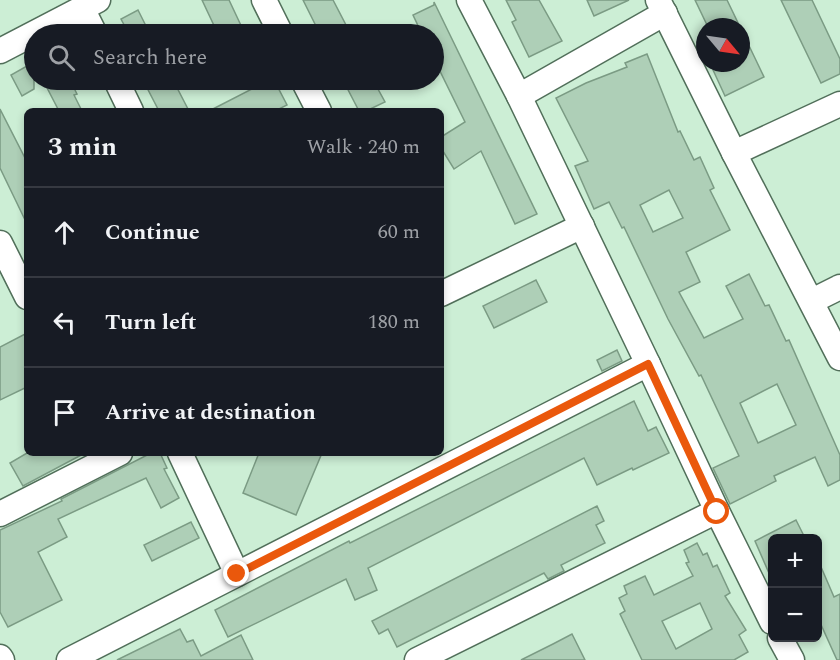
<!DOCTYPE html>
<html lang="en">
<head>
<meta charset="utf-8">
<style>
  :root { --surface:#171b24; --page:#20242c; --text:#f1f3f6; --muted:#9ea1a6; --line:#363941 }
  body { margin:0; font-family:Spectral,serif; background:var(--page); color:var(--text) }
  .controls { position:absolute; right:18px; bottom:18px; display:grid; overflow:hidden; border-radius:9px; box-shadow:0 3px 9px #0003 }
  .controls button { width:54px; height:54px; display:grid; place-items:center; padding:0; border:0; border-bottom:2px solid var(--line); background:var(--surface); color:var(--text); font:30px sans-serif }
  .compass { position:absolute; left:696px; top:18px; width:54px; height:54px; border-radius:50%; background:var(--surface); box-shadow:0 3px 9px #0003; rotate:119deg }
  .stop { position:absolute; width:18px; height:18px; margin:-14px; border:4px solid #ea580c; border-radius:50%; background:#fff }
  .stop.end { background:#ea580c; border-color:#fff; box-shadow:0 2px 6px #0008 }
  .list { margin:0; padding:0; list-style:none }
  h2 { display:flex; justify-content:space-between; align-items:center; height:78px; margin:0; padding:0 24px; font-size:26px }
  h2 small { font-size:20px; font-weight:400; color:var(--muted) }
  .list li { display:grid; grid-template-columns:39px 1fr auto; gap:18px; align-items:center; box-sizing:border-box; height:90px; padding:0 24px; border-top:2px solid var(--line) }
  .list b { display:block; font-size:22px; white-space:nowrap }
  .list em { font-size:20px; font-style:normal; color:var(--muted) }
  .icon { flex:none; width:33px; height:33px; fill:none; stroke:currentColor; stroke-width:2; stroke-linecap:round; stroke-linejoin:round }
  .map { position:relative; flex:none; width:840px; height:660px; overflow:hidden }
  .search { position:absolute; background:var(--surface); box-shadow:0 3px 9px #0003; left:24px; top:24px; width:420px; height:66px; display:flex; align-items:center; gap:15px; box-sizing:border-box; padding:0 21px; border-radius:33px; color:var(--muted); font-size:22px }
  .panel { position:absolute; background:var(--surface); box-shadow:0 3px 9px #0003; left:24px; top:108px; width:420px; height:348px; border-radius:9px }
  .map>svg:first-child { display:block }
</style>
</head>
<body>
<div class="map">
<svg width="840" height="660" viewBox="0 0 840 660">
  <rect width="100%" height="100%" fill="#cceed5"/>
  <!-- building -->
  <g fill="#aecfb7" stroke="#7b9b84" stroke-width="1.5" fill-rule="evenodd">
    <polygon points="202,0 229,0 245,34 218,34"/>
    <polygon points="303,0 333,0 347,27 332,34 320,34"/>
    <polygon points="506,0 539,0 562,41 529,57 512,22 516,20"/>
    <polygon points="587,0 629,0 594,16"/>
    <polygon points="695,0 727,0 740,27 708,27"/>
    <polygon points="781,0 812,0 840,59 840,74 821,83"/>
    <polygon points="434,2 537,214 515,224 481,151 454,169 441,148 441,137 465,122 434,59 434,34 422,34 413,15 434,5"/>
    <polygon points="138,10 150,34 129,34 121,19"/>
    <polygon points="741,29 764,77 725,96 713,70 729,63 741,63"/>
    <path d="M647 54 678 132 680 131 694 160 700 157 714 188 710 190 730 230 686 252 700 282 679 292 704 338 743 319 726 286 749 274 765 306 769 305 786 341 789 340 840 455V480L828 486 815 457 774 476 776 481 730 504 713 468 739 456 701 375 699 376 668 319 624 227 622 228 609 202 594 209 575 166 588 161 556 98 586 83 627 67 625 63ZM669 190 683 218 653 232 640 205ZM777 384 796 425 758 443 740 403Z"/>
    <polygon points="34,62 34,89 22,96 11,75"/>
    <polygon points="43,80 70,80 77,94 74,95 82,111 59,111"/>
    <polygon points="143,80 173,80 189,111 159,111"/>
    <polygon points="247,80 274,80 287,105 275,111 209,111 252,89"/>
    <polygon points="343,80 373,80 385,102 366,111 359,111"/>
    <polygon points="0,109 27,162 27,224 0,168"/>
    <polygon points="536,280 547,302 494,328 483,306"/>
    <polygon points="27,333 27,387 0,400 0,347"/>
    <polygon points="617,350 622,361 602,371 597,360"/>
    <polygon points="634,401 648,431 656,427 669,453 633,470 632,468 597,485 584,458 368,568 377,590 355,600 346,579 228,637 215,610 349,541 350,543"/>
    <polygon points="27,453 85,453 23,486 10,463"/>
    <polygon points="151,453 160,453 167,468 164,469 179,498 161,508 146,478 58,519 67,537 38,552 62,600 8,627 0,612 0,530 62,501 61,499"/>
    <polygon points="259,453 322,453 296,515 243,493"/>
    <polygon points="597,506 604,521 596,525 605,543 561,565 564,571 548,579 544,573 397,647 388,629 379,634 372,621"/>
    <polygon points="796,520 805,538 772,538 772,580 755,541"/>
    <polygon points="191,522 199,538 152,561 144,545"/>
    <path d="M697 543 703 555 707 553 713 567 717 565 730 593 725 596 746 630 739 635 748 652 734 660H642L620 614 625 611 619 598 627 594 624 586 645 576 654 595 693 576 686 563 689 562 684 550ZM700 603 712 629 676 649 662 621Z"/>
    <polygon points="818,560 834,597 840,594 840,660 837,660 818,618"/>
    <polygon points="180,629 187,642 193,640 201,656 241,635 253,660 117,660"/>
    <polygon points="572,634 585,660 521,660 553,644"/>
  </g>
  <g fill="none" stroke-linecap="round" stroke-linejoin="round">
    <defs>
      <g id="minor">
        <polyline points="264,0 281,34"/>
        <polyline points="469,0 519,96 665,13"/>
        <polyline points="658,0 734,153 840,358"/>
        <polyline points="82,8 95,34"/>
        <polyline points="0,51 98,0"/>
        <polyline points="116,80 131,111"/>
        <polyline points="303,80 319,111"/>
        <polyline points="519,96 648,364 717,511 772,622"/>
        <polyline points="734,153 840,104"/>
        <polyline points="0,243 27,297"/>
        <polyline points="441,294 582,226"/>
        <polyline points="812,301 840,287"/>
        <polyline points="180,453 237,574"/>
        <polyline points="0,514 120,453"/>
        <polyline points="780,638 792,660"/>
        <polyline points="0,657 2,660"/>
        <polyline points="69,660 648,364"/>
        <polyline points="417,660 717,511"/>
      </g>
    </defs>
    <!-- minor casing -->
    <use href="#minor" stroke="#516f5a" stroke-width="27"/>
    <!-- minor -->
    <use href="#minor" stroke="#fff" stroke-width="24"/>
  </g>
  <g fill="none" stroke-linecap="round" stroke-linejoin="round">
    <!-- route -->
    <polyline stroke="#ea580c" stroke-width="8" points="237,574 648,364 717,512"/>
  </g>
</svg>
<div class="controls">
<button>+</button>
<button>−</button>
</div>
<svg class="compass" viewBox="-18 -18 36 36"><path d="M0-13l5 13h-10z" fill="#e53935"/><path d="M0 13l5-13h-10z" fill="#9ea1a6"/></svg>
<div class="stop" style="left:717px;top:512px"></div>
<div class="stop end" style="left:237px;top:574px"></div>
<div class="search"><svg class="icon" aria-label="search" viewBox="0 0 24 24"><circle cx="10" cy="10" r="6"/><path d="M15 15l6 6"/></svg>Search here</div>
<section class="panel">
<h2>3 min<small>Walk · 240 m</small></h2>
<ul class="list">
<li><svg class="icon" aria-label="ahead" viewBox="0 0 24 24"><path d="M12 20V5M6 11l6-6 6 6"/></svg><div><b>Continue</b></div><em>60 m</em></li>
<li><svg class="icon" aria-label="left" viewBox="0 0 24 24"><path d="M17 20v-9H6M10 6l-5 5 5 5"/></svg><div><b>Turn left</b></div><em>180 m</em></li>
<li><svg class="icon" aria-label="arrive" viewBox="0 0 24 24"><path d="M6 21V4h12l-3 4 3 4H6"/></svg><div><b>Arrive at destination</b></div></li>
</ul>
</section>
</div>
</body>
</html>
